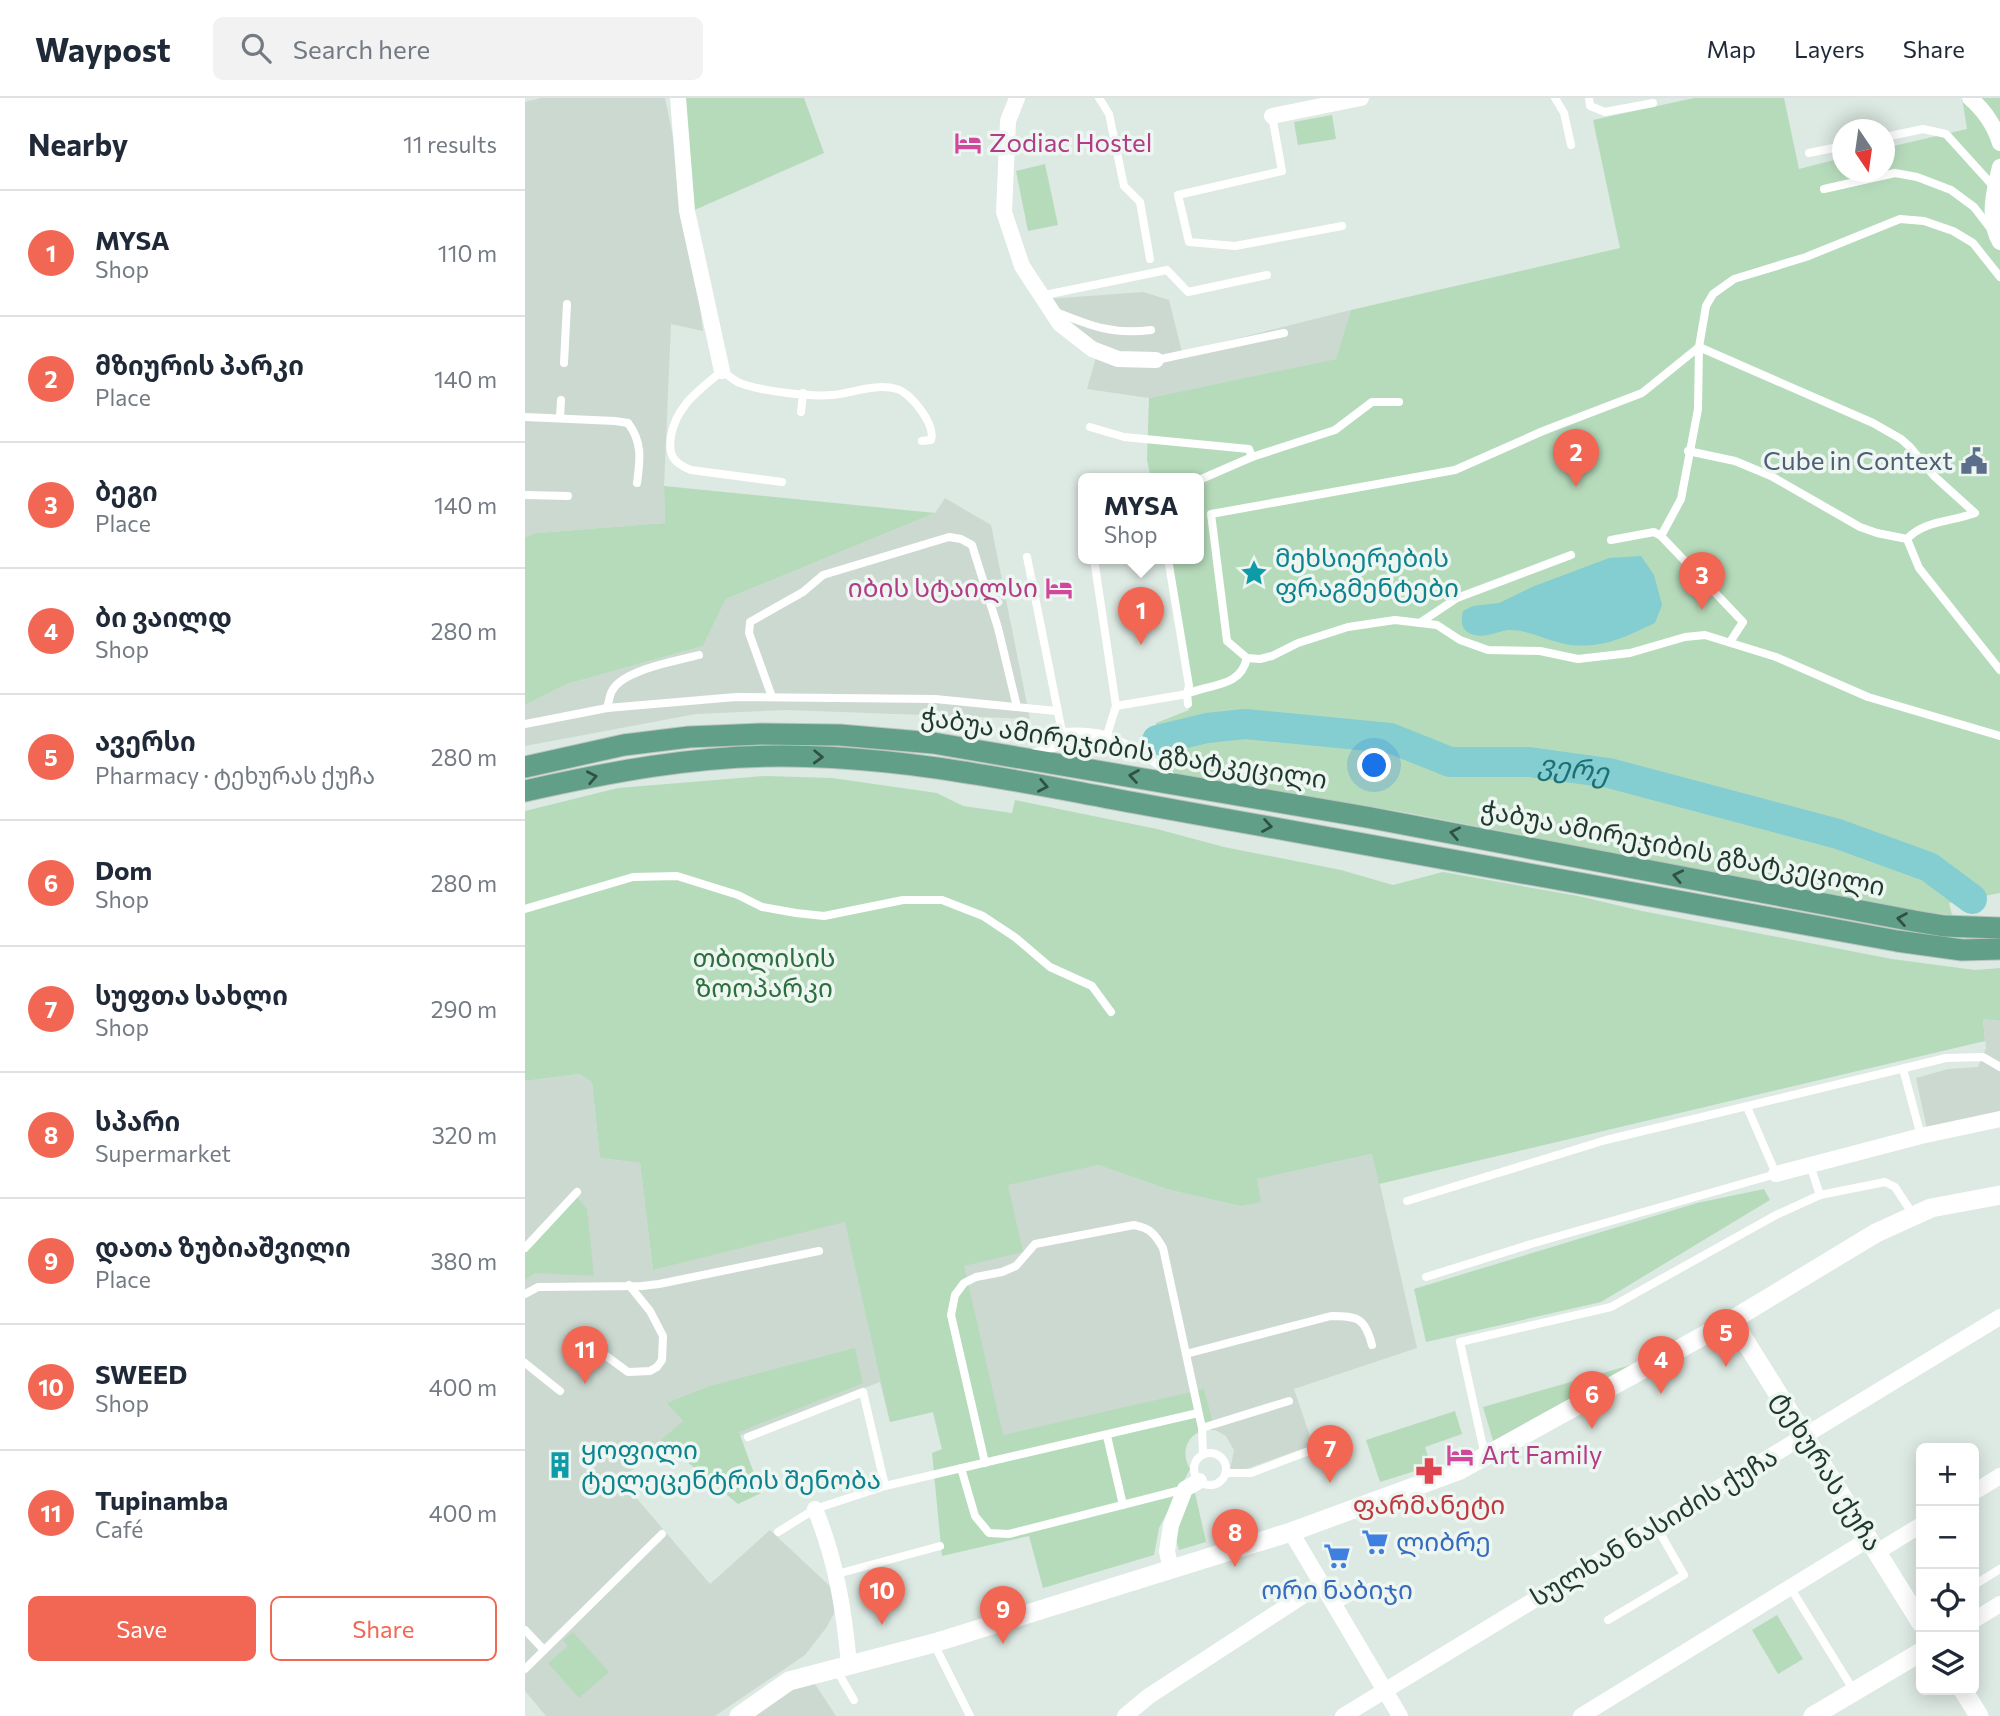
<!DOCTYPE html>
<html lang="en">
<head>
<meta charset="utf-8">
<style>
  :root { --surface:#fff; --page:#f2f2f3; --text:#1f2937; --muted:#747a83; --line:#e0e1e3; --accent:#f26753 }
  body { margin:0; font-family:Commissioner,"Noto Sans Georgian",sans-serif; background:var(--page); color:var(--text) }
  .controls { position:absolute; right:21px; bottom:21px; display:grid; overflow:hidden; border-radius:10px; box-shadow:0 4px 18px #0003 }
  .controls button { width:63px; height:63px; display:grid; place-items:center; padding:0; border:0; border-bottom:2px solid var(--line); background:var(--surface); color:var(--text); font:35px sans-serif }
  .compass { position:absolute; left:1307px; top:21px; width:63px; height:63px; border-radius:50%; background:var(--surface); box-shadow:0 4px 18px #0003; rotate:167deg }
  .you { position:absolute; left:850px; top:668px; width:24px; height:24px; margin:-18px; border:5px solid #fff; border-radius:50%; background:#1a73e8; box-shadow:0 0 0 10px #1a73e833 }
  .badge { display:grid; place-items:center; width:46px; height:46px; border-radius:50%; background:var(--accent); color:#fff; font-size:23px; font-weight:700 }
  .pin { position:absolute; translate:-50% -58px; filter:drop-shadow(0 2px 4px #0008) }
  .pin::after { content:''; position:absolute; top:37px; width:24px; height:21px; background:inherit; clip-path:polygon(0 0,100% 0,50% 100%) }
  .popup { position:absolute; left:553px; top:375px; width:126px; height:91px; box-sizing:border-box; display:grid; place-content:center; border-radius:10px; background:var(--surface); filter:drop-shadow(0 2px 5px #0005); font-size:23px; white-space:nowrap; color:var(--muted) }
  .popup b { font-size:26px; color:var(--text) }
  .popup::after { content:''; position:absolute; left:50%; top:100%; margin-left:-14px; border:14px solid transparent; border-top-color:var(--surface) }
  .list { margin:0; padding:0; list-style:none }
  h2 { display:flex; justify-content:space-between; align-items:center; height:91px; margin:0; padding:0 28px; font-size:30px }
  h2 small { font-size:23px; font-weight:400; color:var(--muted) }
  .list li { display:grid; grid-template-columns:46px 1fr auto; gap:21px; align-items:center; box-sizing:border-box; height:126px; padding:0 28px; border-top:2px solid var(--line) }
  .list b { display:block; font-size:26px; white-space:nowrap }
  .list p { margin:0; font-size:23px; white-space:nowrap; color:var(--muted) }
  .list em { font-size:23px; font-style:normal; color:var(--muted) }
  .actions { display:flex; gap:14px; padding:21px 28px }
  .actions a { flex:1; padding:16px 0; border:2px solid var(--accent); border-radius:10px; text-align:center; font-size:24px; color:var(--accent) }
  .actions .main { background:var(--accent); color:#fff }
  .icon { flex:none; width:38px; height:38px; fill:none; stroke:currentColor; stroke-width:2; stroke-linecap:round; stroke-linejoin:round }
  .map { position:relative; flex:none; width:1475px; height:1618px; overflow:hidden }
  header { display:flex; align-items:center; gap:42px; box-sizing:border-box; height:98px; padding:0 35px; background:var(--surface); border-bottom:2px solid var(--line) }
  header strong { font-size:33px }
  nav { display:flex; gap:38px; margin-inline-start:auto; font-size:24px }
  .search { width:490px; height:63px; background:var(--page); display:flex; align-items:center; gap:18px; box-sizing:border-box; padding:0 24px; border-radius:10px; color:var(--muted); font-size:26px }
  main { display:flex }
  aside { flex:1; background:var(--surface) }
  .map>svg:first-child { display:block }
</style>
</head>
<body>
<header>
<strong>Waypost</strong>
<div class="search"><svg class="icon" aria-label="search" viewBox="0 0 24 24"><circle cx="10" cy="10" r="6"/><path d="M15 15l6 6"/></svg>Search here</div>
<nav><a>Map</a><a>Layers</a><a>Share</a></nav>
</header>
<main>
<aside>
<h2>Nearby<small>11 results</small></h2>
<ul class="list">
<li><span class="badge">1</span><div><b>MYSA</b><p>Shop</p></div><em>110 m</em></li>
<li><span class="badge">2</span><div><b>მზიურის პარკი</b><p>Place</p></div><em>140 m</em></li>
<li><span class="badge">3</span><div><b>ბეგი</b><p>Place</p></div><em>140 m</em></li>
<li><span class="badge">4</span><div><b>ბი ვაილდ</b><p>Shop</p></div><em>280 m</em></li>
<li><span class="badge">5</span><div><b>ავერსი</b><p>Pharmacy · ტეხურას ქუჩა</p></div><em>280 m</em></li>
<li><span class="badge">6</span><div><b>Dom</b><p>Shop</p></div><em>280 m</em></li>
<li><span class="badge">7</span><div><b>სუფთა სახლი</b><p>Shop</p></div><em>290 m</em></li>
<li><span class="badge">8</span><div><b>სპარი</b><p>Supermarket</p></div><em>320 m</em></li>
<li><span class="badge">9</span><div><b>დათა ზუბიაშვილი</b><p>Place</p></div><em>380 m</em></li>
<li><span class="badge">10</span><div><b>SWEED</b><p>Shop</p></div><em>400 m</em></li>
<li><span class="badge">11</span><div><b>Tupinamba</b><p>Café</p></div><em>400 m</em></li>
</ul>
<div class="actions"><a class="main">Save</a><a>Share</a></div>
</aside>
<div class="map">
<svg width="1475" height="1618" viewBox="0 0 1475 1618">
  <rect width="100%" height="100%" fill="#dde9e3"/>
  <!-- built -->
  <g fill="#ccd9d1">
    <polygon points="16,0 140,0 163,113 178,233 146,226 139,388 140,425 11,435 0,439 0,4"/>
    <polygon points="618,194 644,202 657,254 826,212 812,261 624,300 562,291 574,249 547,232 522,201"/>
    <polygon points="420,400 466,427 505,621 262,612 171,616 0,648 0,607 42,586 178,548 201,501 410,415"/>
    <polygon points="1458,921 1475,923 1475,1018 1402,1031 1391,980 1423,971 1453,969 1461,950"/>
    <polygon points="54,976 67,984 75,1060 115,1065 128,1172 492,1077 573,1067 645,1092 715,1108 731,1081 848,1056 892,1250 769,1291 788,1347 704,1377 709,1352 701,1338 690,1332 679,1292 417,1351 408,1314 365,1324 355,1284 183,1350 131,1351 96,1382 185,1486 245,1432 309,1492 312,1510 301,1530 280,1557 190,1618 21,1618 0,1593 0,983"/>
    <polygon points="288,1583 311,1618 225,1618 265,1589"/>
  </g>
  <!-- green -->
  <g fill="#b6dbbb">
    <polygon points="158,0 279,0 299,55 165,114"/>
    <polygon points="1169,0 1259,0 1274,71 1317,60 1318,74 1360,74 1360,50 1442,31 1437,0 1475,0 1475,795 1424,805 1427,817 1389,813 878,714 634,674 631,625 664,612 639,461 674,461 674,381 626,381 622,362 624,300 811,261 826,212 1095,150 1068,22"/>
    <polygon points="807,17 811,41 773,47 769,24"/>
    <polygon points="520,66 533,127 503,133 491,73"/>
    <polygon points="139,388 410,415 201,501 178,548 42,586 0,607 0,439 11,435 140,425"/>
    <path d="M240 678 307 680 412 695 438 708 487 715 490 702 632 731 699 749 816 772 868 787 918 774 1053 798 1117 813 1367 861 1450 872 1475 870V923L1458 921 1460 943 854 1086 847 1056 732 1081 736 1104 715 1108 645 1092 573 1067 483 1087 498 1154 439 1168 478 1337 679 1291 690 1332C666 1329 653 1351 665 1371L634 1430 629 1457 518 1490 504 1438 417 1458 407 1355 417 1351 408 1314 365 1324 320 1124 128 1172 115 1065 75 1060 67 984 54 976 0 983V713L93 690Z"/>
    <polygon points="1239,1091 1245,1102 1076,1204 901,1244 889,1191 1172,1105"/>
    <polygon points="52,1099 62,1111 69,1178 10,1175 0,1182 0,1154"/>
    <polygon points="330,1250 338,1285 214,1334 236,1395 213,1406 136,1342 158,1323 142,1305 185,1288"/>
    <polygon points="1120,1263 969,1346 958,1309"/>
    <polygon points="930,1313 937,1336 900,1349 906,1368 855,1384 841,1342"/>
    <polygon points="668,1386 681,1444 654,1452 649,1433"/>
    <polygon points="1252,1517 1278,1561 1253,1576 1227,1532"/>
    <polygon points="48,1534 84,1574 54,1600 23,1565 43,1548 38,1542"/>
  </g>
  <!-- water -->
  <path fill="#84cdd0" d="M1116 458 1129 477 1137 507 1130 525C1110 534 1090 545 1068 547 1058 548 1045 548 1036 545 1019 541 1000 531 983 532 970 534 960 541 946 536 935 531 936 522 938 513L948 508 974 505 1007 489 1084 460Z"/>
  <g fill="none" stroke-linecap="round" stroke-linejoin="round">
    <!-- river -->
    <path stroke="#84cdd0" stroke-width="30" id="s1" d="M632 642 682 630 720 626 865 640 925 664H1004L1084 675 1313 736 1404 769 1447 801"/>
    <defs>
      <g id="primary">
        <polyline points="0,669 99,647 164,639 236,636 315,637 408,645 841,719 1389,823 1419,828 1475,830"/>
        <path d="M0 693C85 674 168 658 256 658 354 658 451 675 547 693 609 705 671 716 733 727 946 764 1159 805 1372 843L1437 852 1475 851"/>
      </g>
    </defs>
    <!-- primary casing -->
    <use href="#primary" stroke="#bcc4c1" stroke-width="23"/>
    <!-- service -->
    <g stroke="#fff" stroke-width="8">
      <polyline points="574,0 584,16 599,88 615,104 625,161"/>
      <polyline points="1030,0 1039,15 1046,47"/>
      <polyline points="1064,0 1065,8 1080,14 1128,5"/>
      <polyline points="747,18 757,73 653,97 664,144 710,148 817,128"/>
      <polyline points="1360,39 1398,31 1421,36 1469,89"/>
      <polyline points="1284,55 1318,48"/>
      <polyline points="1299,91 1370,75 1392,79 1426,92 1449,109 1466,131"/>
      <polyline points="515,198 642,172 663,194 742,177"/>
      <path d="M531 214C566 228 588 237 626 232"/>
      <polyline points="1174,249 1117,295 1018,333 930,372 686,416 702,543 722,560 735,561 747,558 773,545 823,529 870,522 912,527 935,542 963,552 1015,553 1053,561 1105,555 1160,539 1180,537 1251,559 1343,599 1475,638"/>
      <path d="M1174 249 1348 325 1376 341 1385 349 1409 378 1450 415C1427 424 1399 422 1382 441L1394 470 1475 572"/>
      <polyline points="631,262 759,235"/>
      <polyline points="39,265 42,206"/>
      <polyline points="276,314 278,295"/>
      <path d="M0 319 90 323 103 325C118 345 115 362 112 385"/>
      <polyline points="35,320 36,302"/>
      <polyline points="565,329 599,339 724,351 727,359"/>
      <polyline points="1163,353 1210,363 1246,378 1335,429 1352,435 1382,441"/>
      <polyline points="625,381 629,381"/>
      <polyline points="674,382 727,359 810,332 847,304 874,304"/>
      <path d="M257 384 166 372C148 365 143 357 146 338 151 308 174 292 197 273 203 277 208 282 215 285 235 293 286 299 307 297 328 295 350 285 372 291 386 295 411 327 406 342L397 343"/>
      <polyline points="0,397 43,398"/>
      <polyline points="1136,438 1156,401 1173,311 1174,249 1181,208 1188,196 1209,181 1281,159 1375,121 1399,123 1428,133 1448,145 1475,179"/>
      <polyline points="1086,442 1129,434 1136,438 1218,524 1205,544"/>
      <path d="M502 459 537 634C551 633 566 633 580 637 596 641 638 668 649 681"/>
      <polyline points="569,461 591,608 662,596 664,588 643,461"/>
      <polyline points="896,524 932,500 1046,457"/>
      <polyline points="247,599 224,535 225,524 278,494 298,477 424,439 436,441 447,447 473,530 492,609"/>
      <path d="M663 606 662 596C687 585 715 590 722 560"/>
      <path d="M82 610C84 605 84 598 87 593 97 572 152 563 174 557"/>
      <polyline points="0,626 82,610 211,599 410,601 531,613"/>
      <polyline points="582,637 591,608"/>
      <polyline points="507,655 576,638"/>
      <polyline points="0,811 108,779 152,778 213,797 237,809 271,815 299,818 378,802 417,802 458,818 491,840 525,869 567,888 586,914"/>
      <polyline points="1378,971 1396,1038"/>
      <polyline points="1295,1097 1360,1084 1370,1089 1389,1118"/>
      <polyline points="882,1103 1081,1042 1421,960 1458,959 1475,969"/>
      <polyline points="0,1150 52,1094"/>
      <polyline points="901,1179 1006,1146 1251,1076 1222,1009"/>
      <polyline points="0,1196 13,1189 117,1188 134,1186 294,1153"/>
      <polyline points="73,1252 103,1274 125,1273 132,1269 137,1262 138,1238 125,1213 104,1187"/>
      <path d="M661 1256 806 1218C833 1218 840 1220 847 1247"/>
      <polyline points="0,1265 35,1293"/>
      <polyline points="677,1330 764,1303"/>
      <polyline points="582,1338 598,1407"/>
      <polyline points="223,1339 338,1294 360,1388"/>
      <circle cx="685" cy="1371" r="16"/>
      <polyline points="960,1358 935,1244 1086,1209 1251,1117 1295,1097 1285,1067"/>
      <path d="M460 1365 426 1217 430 1197 439 1185 451 1179 477 1174 491 1168 510 1146 609 1127C625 1130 630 1136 638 1150L677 1330 678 1356"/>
      <polyline points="436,1370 450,1418 464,1435 484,1436 660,1391"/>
      <polyline points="701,1375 726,1375 808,1344"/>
      <polyline points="253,1434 290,1411 360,1388 673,1315"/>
      <polyline points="312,1476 415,1448"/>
      <polyline points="1449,1487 1475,1471"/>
      <polyline points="1265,1489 1329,1593"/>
      <polyline points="809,1508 845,1489"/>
      <polyline points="1083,1522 1159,1477 1131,1428"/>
      <polyline points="0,1532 19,1552"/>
      <polyline points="409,1546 445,1618"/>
      <polyline points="0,1571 137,1436"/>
      <polyline points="311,1571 329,1602"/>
    </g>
    <!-- minor -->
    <g stroke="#fff" stroke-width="16">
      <polyline points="153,0 162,113 197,273"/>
      <polyline points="492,0 483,23 479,114 497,168 535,226 567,251 593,261 631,262"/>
      <path d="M1445 0C1460 13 1469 26 1475 45"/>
      <polyline points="747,18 836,0"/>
      <path d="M1475 69C1469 92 1462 122 1475 144"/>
      <polyline points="1251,1076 1396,1038 1475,1021"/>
      <polyline points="1449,1394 1475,1378"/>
      <path d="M290 1411C311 1462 319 1512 324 1566"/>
      <polyline points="766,1434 875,1618"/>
      <polyline points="1352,1454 1396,1427"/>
      <polyline points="646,1472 642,1453 646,1427 660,1391 674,1383"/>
      <polyline points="1449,1522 1475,1506"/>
      <polyline points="600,1618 624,1598 796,1486"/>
      <polyline points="818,1618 1475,1219"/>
      <polyline points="1056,1618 1344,1441"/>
    </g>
    <!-- tertiary -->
    <g stroke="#fff" stroke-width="19">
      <polyline points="1207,1222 1396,1525"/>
      <polyline points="1438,1592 1454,1618"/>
      <polyline points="214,1618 264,1583 409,1545 766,1434 935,1372 1207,1222 1351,1135 1406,1110 1475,1097"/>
      <polyline points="1288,1618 1396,1554"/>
    </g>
    <!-- primary -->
    <use href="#primary" stroke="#629f88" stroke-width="21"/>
  </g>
  <!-- one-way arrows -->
  <defs><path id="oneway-chevron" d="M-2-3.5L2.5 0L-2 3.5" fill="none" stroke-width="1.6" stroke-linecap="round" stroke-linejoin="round" transform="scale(1.75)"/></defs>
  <g stroke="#305245">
    <use href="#oneway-chevron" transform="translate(293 659) rotate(2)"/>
    <use href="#oneway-chevron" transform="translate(609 678) rotate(-171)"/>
    <use href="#oneway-chevron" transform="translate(67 679) rotate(-11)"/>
    <use href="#oneway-chevron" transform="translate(518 688) rotate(11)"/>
    <use href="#oneway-chevron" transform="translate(742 728) rotate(10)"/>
    <use href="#oneway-chevron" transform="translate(930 735) rotate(-169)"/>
    <use href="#oneway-chevron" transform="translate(1153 778) rotate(-168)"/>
    <use href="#oneway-chevron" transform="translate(1377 821) rotate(-170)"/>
  </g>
  <!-- icons -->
  <defs>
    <symbol id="hotel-bare" viewBox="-9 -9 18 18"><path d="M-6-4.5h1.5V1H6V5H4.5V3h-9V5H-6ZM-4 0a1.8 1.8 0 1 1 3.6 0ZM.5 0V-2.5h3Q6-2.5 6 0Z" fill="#d1479c" stroke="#eef6f1" stroke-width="2.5" paint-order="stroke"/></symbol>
    <symbol id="civic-bare" viewBox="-9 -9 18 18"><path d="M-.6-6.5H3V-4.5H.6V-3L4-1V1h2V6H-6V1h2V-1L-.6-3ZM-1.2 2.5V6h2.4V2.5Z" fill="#5c6f8a" stroke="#eef6f1" stroke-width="2.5" paint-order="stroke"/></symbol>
    <symbol id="sight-bare" viewBox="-9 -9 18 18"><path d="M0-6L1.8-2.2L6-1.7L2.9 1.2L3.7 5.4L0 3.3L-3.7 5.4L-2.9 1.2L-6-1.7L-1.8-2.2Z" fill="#0f9aa8" stroke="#eef6f1" stroke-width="2.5" paint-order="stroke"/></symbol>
    <symbol id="building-bare" viewBox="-9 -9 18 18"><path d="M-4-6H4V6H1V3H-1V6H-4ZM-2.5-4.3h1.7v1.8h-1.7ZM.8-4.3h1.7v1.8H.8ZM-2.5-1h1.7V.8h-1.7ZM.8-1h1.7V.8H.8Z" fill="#0f9aa8" stroke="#eef6f1" stroke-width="2.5" paint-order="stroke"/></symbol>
    <symbol id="pharmacy-bare" viewBox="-9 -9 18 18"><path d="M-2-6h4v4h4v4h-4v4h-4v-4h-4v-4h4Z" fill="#e0444e" stroke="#eef6f1" stroke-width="2.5" paint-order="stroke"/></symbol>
    <symbol id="supermarket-bare" viewBox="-9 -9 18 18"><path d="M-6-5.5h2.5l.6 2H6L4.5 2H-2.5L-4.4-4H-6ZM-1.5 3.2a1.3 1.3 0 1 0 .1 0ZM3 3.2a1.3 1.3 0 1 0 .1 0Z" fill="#3f7fe0" stroke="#eef6f1" stroke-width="2.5" paint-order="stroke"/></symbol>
  </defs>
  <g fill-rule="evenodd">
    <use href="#hotel-bare" x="424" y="26" width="38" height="38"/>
    <use href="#civic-bare" x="1430" y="344" width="38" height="38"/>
    <use href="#sight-bare" x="710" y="456" width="38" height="38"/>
    <use href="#hotel-bare" x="515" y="471" width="38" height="38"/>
    <use href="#hotel-bare" x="916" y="1338" width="38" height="38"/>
    <use href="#building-bare" x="16" y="1348" width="38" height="38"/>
    <use href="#pharmacy-bare" x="885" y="1354" width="38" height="38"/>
    <use href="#supermarket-bare" x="831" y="1425" width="38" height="38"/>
    <use href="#supermarket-bare" x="793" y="1439" width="38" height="38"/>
  </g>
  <g text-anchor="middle" stroke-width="7" stroke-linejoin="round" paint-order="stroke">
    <!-- hotel labels -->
    <g font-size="26" fill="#b23c85" stroke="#eef6f1" text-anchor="start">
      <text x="464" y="54">Zodiac Hostel</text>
      <text x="513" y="499" text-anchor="end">იბის სტაილსი</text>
      <text x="956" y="1366">Art Family</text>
    </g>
    <!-- service labels -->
    <g font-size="26" fill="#4e5e75" stroke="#eef6f1" text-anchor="end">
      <text x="1428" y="372">Cube in Context</text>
    </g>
    <!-- culture labels -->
    <g font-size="26" fill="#0d838f" stroke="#eef6f1" text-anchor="start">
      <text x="750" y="469">მეხსიერების<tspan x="750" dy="30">ფრაგმენტები</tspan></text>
      <text x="56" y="1361">ყოფილი<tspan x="56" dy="30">ტელეცენტრის შენობა</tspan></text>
    </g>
    <!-- street labels -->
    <g font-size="26" fill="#1f392f" stroke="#eef6f1">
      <text transform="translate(599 650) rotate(9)" y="9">ჭაბუა ამირეჯიბის გზატკეცილი</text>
      <text transform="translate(1158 750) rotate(11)" y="9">ჭაბუა ამირეჯიბის გზატკეცილი</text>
      <text transform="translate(1302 1373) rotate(58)" y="9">ტეხურას ქუჩა</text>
      <text transform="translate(1129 1429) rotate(-31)" y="9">სულხან ნასიძის ქუჩა</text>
    </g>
    <!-- park labels -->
    <g font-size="26" fill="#2a6f3c" stroke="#eef6f1">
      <text x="239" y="869">თბილისის<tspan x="239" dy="30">ზოოპარკი</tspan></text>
    </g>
    <!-- health labels -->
    <g font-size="26" fill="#be3a42" stroke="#eef6f1">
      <text x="904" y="1416">ფარმანეტი</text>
    </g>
    <!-- shop labels -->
    <g font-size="26" fill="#366cbe" stroke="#eef6f1" text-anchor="start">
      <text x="871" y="1453">ლიბრე</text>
      <text x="812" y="1501" text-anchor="middle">ორი ნაბიჯი</text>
    </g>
    <!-- water labels -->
    <g font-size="28" font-style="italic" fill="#1a7074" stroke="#eef6f1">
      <text dy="10" stroke="none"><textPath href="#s1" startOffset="424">ვერე</textPath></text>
    </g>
  </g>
</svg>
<div class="controls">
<button>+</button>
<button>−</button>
<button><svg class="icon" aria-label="locate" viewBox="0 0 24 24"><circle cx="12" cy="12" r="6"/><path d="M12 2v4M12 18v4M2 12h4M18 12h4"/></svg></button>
<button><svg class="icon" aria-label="layers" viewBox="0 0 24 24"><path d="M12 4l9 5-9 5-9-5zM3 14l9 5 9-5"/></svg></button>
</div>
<svg class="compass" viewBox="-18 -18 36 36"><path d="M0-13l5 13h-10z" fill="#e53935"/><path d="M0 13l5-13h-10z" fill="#747a83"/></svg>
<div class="you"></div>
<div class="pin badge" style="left:616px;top:547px">1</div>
<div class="popup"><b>MYSA</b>Shop</div>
<div class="pin badge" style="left:1051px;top:389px">2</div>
<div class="pin badge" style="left:1177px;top:512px">3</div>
<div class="pin badge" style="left:1136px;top:1296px">4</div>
<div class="pin badge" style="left:1201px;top:1269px">5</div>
<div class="pin badge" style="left:1067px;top:1331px">6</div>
<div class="pin badge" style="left:805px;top:1385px">7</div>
<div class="pin badge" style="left:710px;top:1469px">8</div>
<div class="pin badge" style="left:478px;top:1546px">9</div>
<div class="pin badge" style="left:357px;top:1527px">10</div>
<div class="pin badge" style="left:60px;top:1286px">11</div>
</div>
</main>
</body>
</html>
